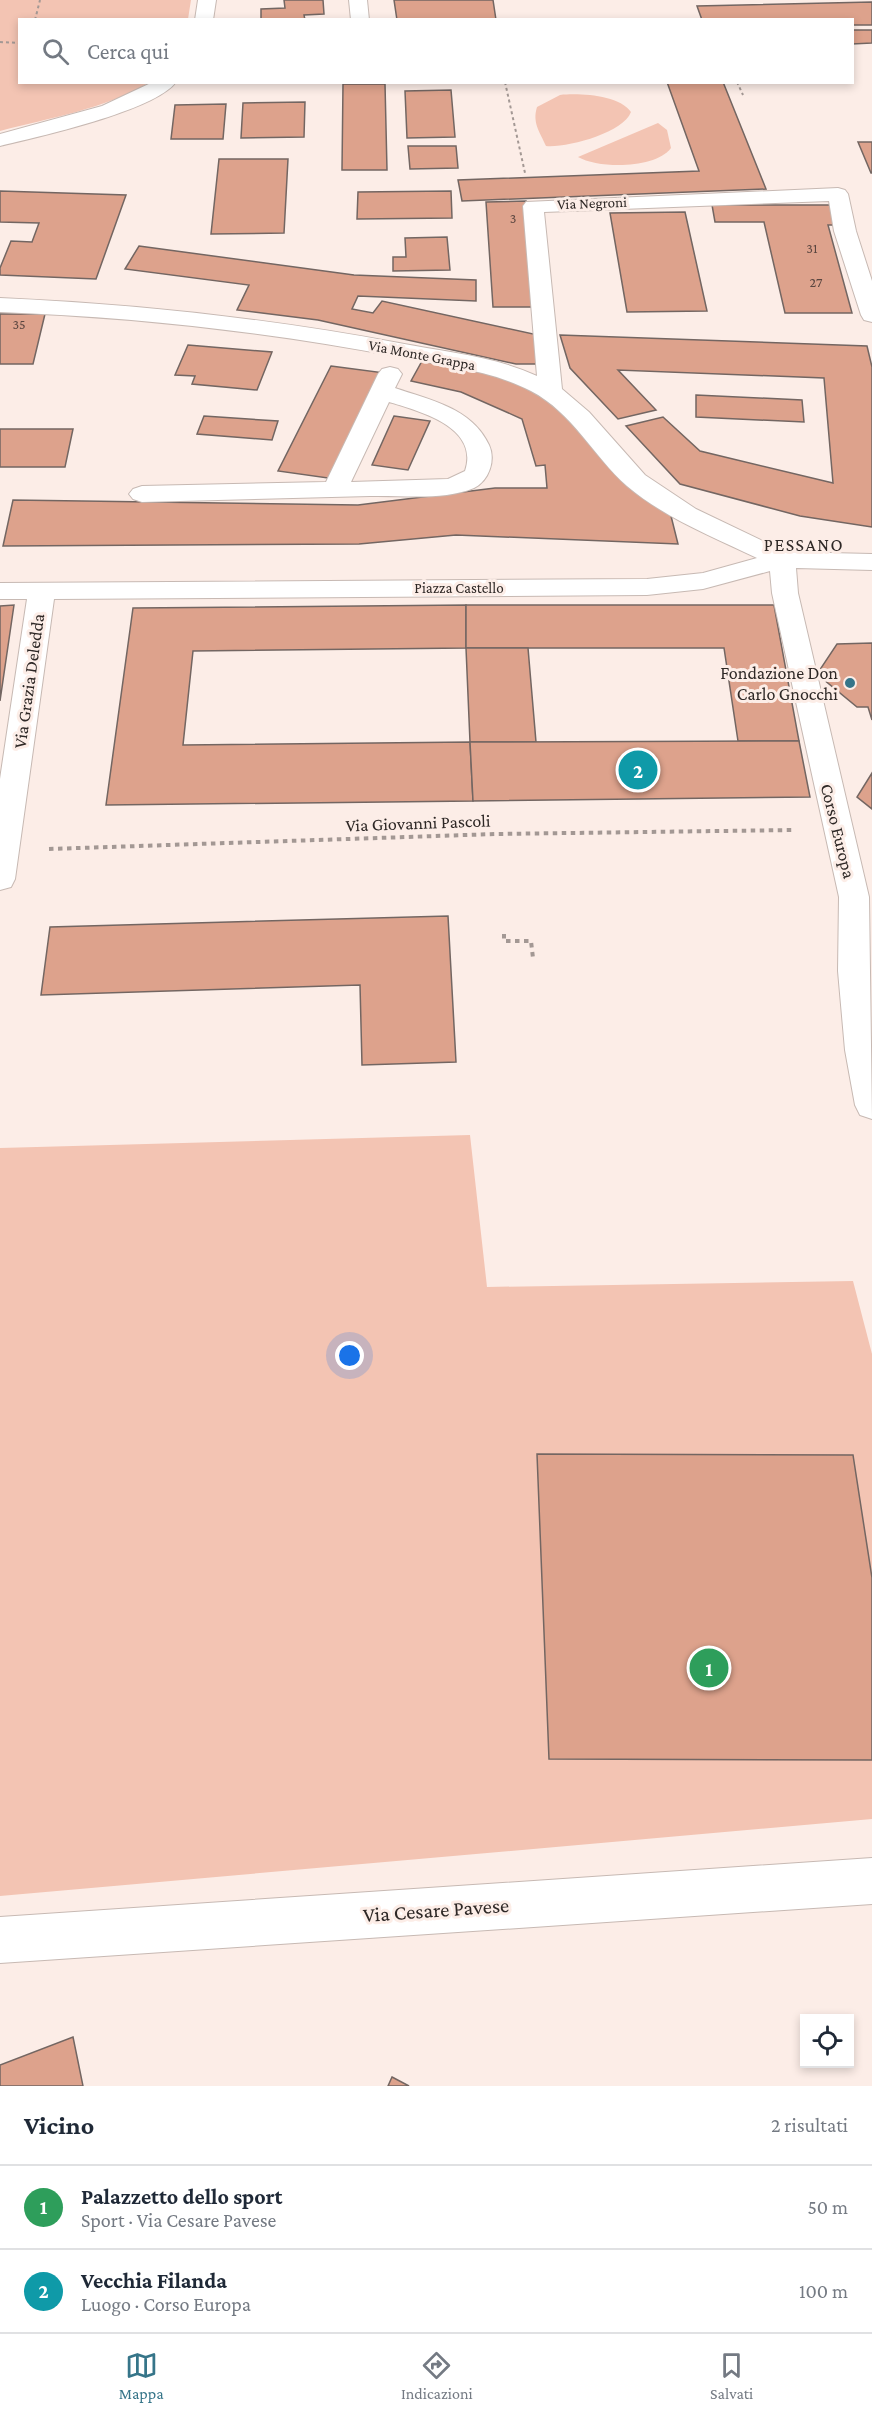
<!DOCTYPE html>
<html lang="it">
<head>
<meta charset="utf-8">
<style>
  :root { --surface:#fff; --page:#f6f6f7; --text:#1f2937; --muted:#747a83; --line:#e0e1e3; --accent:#367589 }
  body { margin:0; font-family:"Crimson Pro",serif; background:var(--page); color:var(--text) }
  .controls { position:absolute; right:18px; bottom:18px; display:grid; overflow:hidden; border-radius:0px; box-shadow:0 3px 9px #0003 }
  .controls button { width:54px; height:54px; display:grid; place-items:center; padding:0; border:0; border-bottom:2px solid var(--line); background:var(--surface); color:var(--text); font:30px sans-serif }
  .you { position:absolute; left:350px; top:1356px; width:21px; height:21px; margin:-15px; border:4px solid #fff; border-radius:50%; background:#1a73e8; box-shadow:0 0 0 9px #1a73e833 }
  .badge { display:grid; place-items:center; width:39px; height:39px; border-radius:50%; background:var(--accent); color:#fff; font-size:20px; font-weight:700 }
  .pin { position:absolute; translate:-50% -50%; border:3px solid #fff; box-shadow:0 2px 6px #0006 }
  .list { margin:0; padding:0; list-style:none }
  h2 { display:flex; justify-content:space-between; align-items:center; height:78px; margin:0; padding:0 24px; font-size:26px }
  h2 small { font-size:20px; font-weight:400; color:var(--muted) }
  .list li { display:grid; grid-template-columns:39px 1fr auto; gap:18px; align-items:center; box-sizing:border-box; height:84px; padding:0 24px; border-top:2px solid var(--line) }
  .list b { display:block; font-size:22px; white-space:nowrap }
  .list p { margin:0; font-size:20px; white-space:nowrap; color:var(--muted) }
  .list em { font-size:20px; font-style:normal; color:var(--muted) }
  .icon { flex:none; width:33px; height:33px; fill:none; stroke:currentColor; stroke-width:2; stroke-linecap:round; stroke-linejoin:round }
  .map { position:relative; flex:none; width:872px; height:2086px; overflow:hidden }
  .search { position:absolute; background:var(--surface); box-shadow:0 3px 9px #0003; left:18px; right:18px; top:18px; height:66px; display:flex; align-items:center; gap:15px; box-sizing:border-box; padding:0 21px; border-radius:0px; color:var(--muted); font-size:22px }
  .sheet { height:246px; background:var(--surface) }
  nav { display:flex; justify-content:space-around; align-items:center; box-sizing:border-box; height:84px; border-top:2px solid var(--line); background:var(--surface); font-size:16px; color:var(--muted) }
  nav a { display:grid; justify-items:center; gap:3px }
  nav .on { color:var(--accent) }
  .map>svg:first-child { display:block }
</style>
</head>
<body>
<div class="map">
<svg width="872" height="2086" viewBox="0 0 872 2086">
  <rect width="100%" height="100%" fill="#fcede7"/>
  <!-- green -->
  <g fill="#f3c4b3">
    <path d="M0 0H191L188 19 20 20V82L148 83C105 109 49 118 0 131Z"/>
    <path d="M560 95C580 93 619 95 631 112 623 133 567 148 546 146 540 132 532 123 537 107Z"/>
    <path d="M658 123 667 130 671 148C655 169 599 169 578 157Z"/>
    <polygon points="470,1135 487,1287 853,1281 872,1354 872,1819 0,1896 0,1148"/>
  </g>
  <!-- building -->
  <g fill="#dda28c" stroke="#736662" stroke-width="1.5">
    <polygon points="284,0 323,0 324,14 304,15 305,20 261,20 261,9 285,8"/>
    <polygon points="394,0 493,0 496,20 397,20"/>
    <polygon points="872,2 872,25 852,25 852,20 702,20 697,6"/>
    <polygon points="852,30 872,30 872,43 852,44"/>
    <polygon points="667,82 723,82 766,189 462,201 458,180 699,171"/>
    <polygon points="343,84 385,84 387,170 342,170"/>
    <polygon points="451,90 455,137 407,138 405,91"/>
    <polygon points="305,102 304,137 241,138 243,103"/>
    <polygon points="226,104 223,139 171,139 175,105"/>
    <polygon points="858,142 872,142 872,173 871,173"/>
    <polygon points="408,146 456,146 458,168 410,169"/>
    <polygon points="219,159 288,159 284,233 211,234"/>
    <polygon points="0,191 126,195 96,279 0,275 0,268 11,241 32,242 39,223 0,222"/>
    <polygon points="451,191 452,218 357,219 358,192"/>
    <polygon points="526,201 536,307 493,307 486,202"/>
    <polygon points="712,205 832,205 837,225 828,225 852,313 785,313 764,222 715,222"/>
    <polygon points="685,212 707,311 627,312 610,213"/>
    <polygon points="447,237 450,270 393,271 393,257 406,257 405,238"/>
    <polygon points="139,246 354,275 476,280 476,301 358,296 352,309 373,313 382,301 538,335 536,364 516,364 318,320 237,310 249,285 125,269"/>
    <polygon points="0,314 45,314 33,364 0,364"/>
    <polygon points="560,335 867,346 872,367 872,527 800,516 680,484 626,426 663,417 700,451 833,483 824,378 618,370 656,410 618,419 570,368"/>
    <polygon points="188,345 272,352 257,390 192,384 195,376 175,375"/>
    <polygon points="422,361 482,372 538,390 567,409 670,512 678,544 456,535 359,544 3,546 13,500 358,505 495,488 547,488 545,465 536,466 522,419 461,392 411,381"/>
    <polygon points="331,366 385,373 335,479 278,471"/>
    <polygon points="696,395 802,400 804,422 696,417"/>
    <polygon points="204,416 278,421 272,440 197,434"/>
    <polygon points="394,416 430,421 408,470 372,465"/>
    <polygon points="0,429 73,429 65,467 0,467"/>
    <polygon points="14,605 0,701 0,606"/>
    <polygon points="466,605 466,648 193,651 183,745 470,742 473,801 106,805 133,608"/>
    <polygon points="466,605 774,605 799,741 738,741 724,648 466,648"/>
    <polygon points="872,643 872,720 868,707 857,707 817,674 837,644"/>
    <polygon points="466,648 528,648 536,742 470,742"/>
    <polygon points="799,741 810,797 473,801 470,742"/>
    <polygon points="872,773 872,809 857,797"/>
    <polygon points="448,916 456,1062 362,1065 360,985 41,995 50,927"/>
    <polygon points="537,1454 853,1455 872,1578 872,1760 549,1759"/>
    <polygon points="73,2037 83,2086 0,2086 0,2065"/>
    <polygon points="392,2077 409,2086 388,2086"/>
  </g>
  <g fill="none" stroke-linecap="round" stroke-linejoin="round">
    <defs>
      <g id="minor">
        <polygon points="198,0 216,0 213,20 195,20"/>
        <polygon points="349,0 367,0 369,20 351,20"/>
        <path d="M153 82H176C155 111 37 137 0 146V134L102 106Z"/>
        <path d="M838 188 845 190 848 194 856 231 872 281V322L864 320 861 315 834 231 829 201 544 212 562 389 589 412 645 475 696 509 786 552 872 554V570L796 568 798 593 869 897 872 1119 860 1115 855 1105 845 1050 838 971 839 897 772 593 770 571 703 589 647 595 54 599 15 879 11 887 0 890V779L27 599H0V583L647 579 703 573 757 558C713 537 665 518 627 486 593 456 573 413 531 391 491 370 444 366 400 357 268 332 135 317 0 312V298C134 304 267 318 399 343 445 352 494 356 537 376L523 206 526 202Z"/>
        <path d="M390 367 398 369 402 374 395 388C430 400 472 408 489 445 496 460 489 481 474 488 443 501 402 495 370 496 294 498 218 500 142 502L133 499 129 494 133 489 142 486 326 482 378 374 382 369ZM389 402C419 411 480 427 465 471L448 479 351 482Z"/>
        <polygon points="872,1858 872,1904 0,1963 0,1917"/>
      </g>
    </defs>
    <!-- minor casing -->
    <use href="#minor" stroke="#c7b9b3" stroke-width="2"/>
    <!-- path-far1 -->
    <g stroke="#a39894" stroke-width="2" stroke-dasharray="3 3" stroke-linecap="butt">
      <polyline points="35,20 40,0"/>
      <polyline points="0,42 20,43"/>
      <polyline points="505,82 525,173"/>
      <polyline points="737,82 743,95"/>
    </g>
    <!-- path -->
    <g stroke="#a39894" stroke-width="4" stroke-dasharray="4.5 4.5" stroke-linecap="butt">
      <polyline points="49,849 496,834 794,830"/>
      <polyline points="504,934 504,941 531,941 533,958"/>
    </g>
    <!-- minor -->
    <use href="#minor" fill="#fff" fill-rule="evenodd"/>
  </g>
  <!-- markers -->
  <circle fill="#367589" stroke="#fcede7" stroke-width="2" cx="850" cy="683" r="6"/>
  <g text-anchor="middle" stroke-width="6" stroke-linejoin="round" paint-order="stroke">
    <!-- far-number labels -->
    <g font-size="14" fill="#5a4640">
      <text x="513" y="223">3</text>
      <text x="812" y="253">31</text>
      <text x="816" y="287">27</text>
      <text x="19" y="329">35</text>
    </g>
    <!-- far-street labels -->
    <g font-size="15" fill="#2e2826" stroke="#fcede7">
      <text transform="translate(592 203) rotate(-2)" y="5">Via Negroni</text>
      <text transform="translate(422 355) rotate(11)" y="5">Via Monte Grappa</text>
      <text x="459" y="593">Piazza Castello</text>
    </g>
    <!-- far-quarter labels -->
    <g font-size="18" letter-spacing="1.5" fill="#2e2826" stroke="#fcede7">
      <text x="804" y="551">PESSANO</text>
    </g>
    <!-- poi labels -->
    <g font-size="18" fill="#2e2826" stroke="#fcede7" text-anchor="end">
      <text x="838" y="679">Fondazione Don<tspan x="838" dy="21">Carlo Gnocchi</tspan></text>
    </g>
    <!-- street labels -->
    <g font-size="18" fill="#2e2826" stroke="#fcede7">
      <text transform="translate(29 681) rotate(-82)" y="6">Via Grazia Deledda</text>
      <text transform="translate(418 823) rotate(-2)" y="6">Via Giovanni Pascoli</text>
      <text transform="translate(838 831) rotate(76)" y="6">Corso Europa</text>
    </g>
    <!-- near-street labels -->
    <g font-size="21" fill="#2e2826" stroke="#fcede7">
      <text transform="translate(436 1910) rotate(-4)" y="7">Via Cesare Pavese</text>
    </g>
  </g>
</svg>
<div class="controls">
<button><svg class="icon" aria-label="locate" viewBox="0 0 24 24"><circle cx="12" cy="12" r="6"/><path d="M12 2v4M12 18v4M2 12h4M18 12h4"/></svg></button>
</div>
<div class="you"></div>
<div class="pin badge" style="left:709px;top:1668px;background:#2e9e5b">1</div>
<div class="pin badge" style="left:638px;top:770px;background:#0f9aa8">2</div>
<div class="search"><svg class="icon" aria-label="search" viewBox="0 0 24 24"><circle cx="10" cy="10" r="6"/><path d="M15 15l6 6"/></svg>Cerca qui</div>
</div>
<section class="sheet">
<h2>Vicino<small>2 risultati</small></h2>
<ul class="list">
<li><span class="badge" style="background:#2e9e5b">1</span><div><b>Palazzetto dello sport</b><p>Sport · Via Cesare Pavese</p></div><em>50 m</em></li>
<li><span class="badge" style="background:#0f9aa8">2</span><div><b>Vecchia Filanda</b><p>Luogo · Corso Europa</p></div><em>100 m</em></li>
</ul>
</section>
<nav>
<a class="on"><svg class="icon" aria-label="map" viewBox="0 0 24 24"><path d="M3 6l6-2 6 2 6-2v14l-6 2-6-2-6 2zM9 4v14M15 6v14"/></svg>Mappa</a>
<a><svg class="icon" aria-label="directions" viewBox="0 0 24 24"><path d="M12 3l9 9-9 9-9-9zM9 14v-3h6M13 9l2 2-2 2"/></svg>Indicazioni</a>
<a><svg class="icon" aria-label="saved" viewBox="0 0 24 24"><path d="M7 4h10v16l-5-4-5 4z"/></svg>Salvati</a>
</nav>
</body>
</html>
